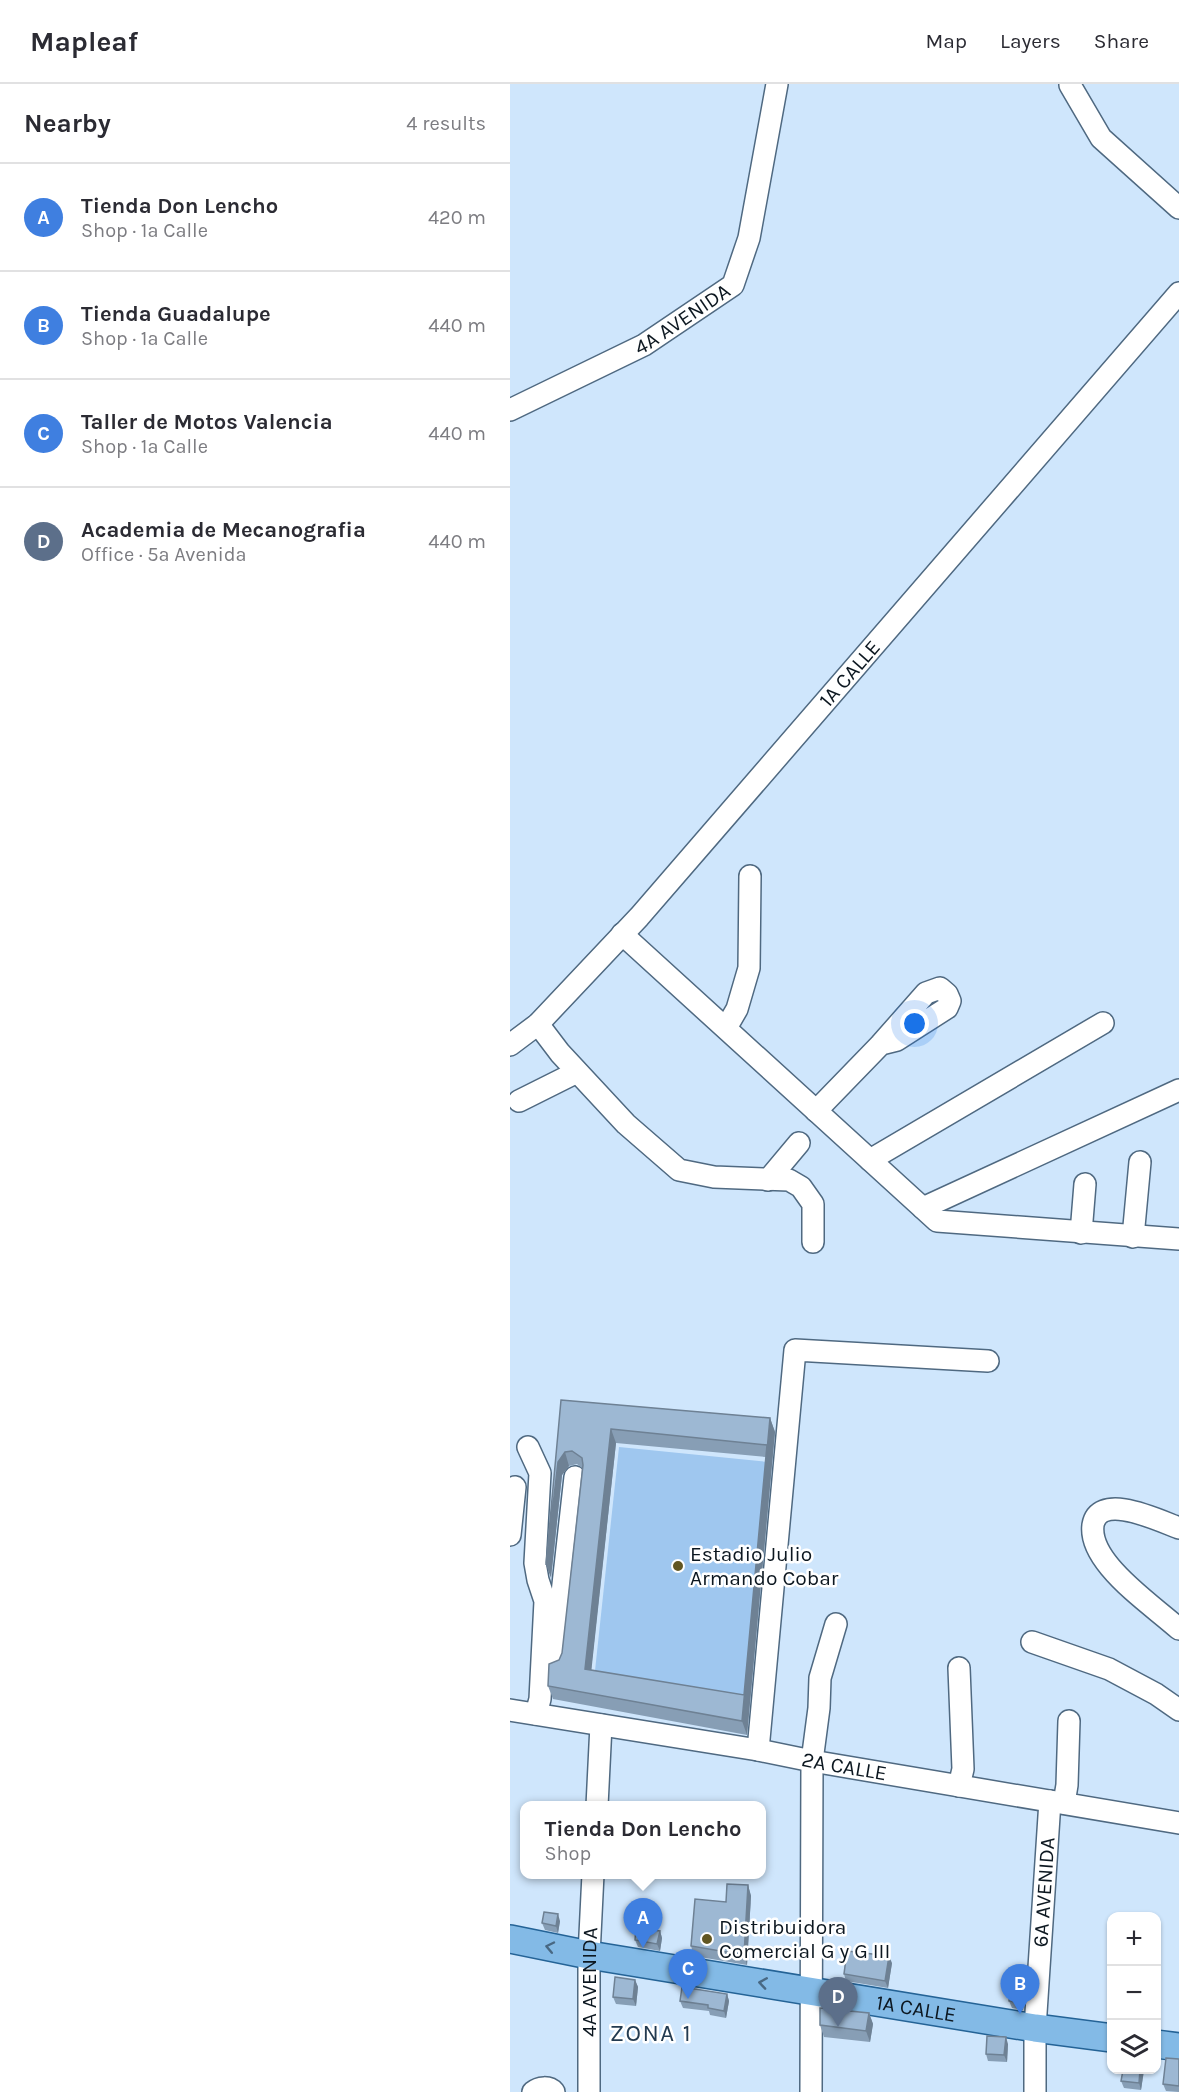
<!DOCTYPE html>
<html lang="en">
<head>
<meta charset="utf-8">
<style>
  :root { --surface:#fff; --page:#f7f7f7; --text:#2b2b33; --muted:#7c7c81; --line:#e1e1e2; --accent:#615622 }
  body { margin:0; font-family:Karla,sans-serif; background:var(--page); color:var(--text) }
  .controls { position:absolute; right:18px; bottom:18px; display:grid; overflow:hidden; border-radius:12px; box-shadow:0 2px 4px #0004 }
  .controls button { width:54px; height:54px; display:grid; place-items:center; padding:0; border:0; border-bottom:2px solid var(--line); background:var(--surface); color:var(--text); font:30px sans-serif }
  .you { position:absolute; left:405px; top:940px; width:21px; height:21px; margin:-15px; border:4px solid #fff; border-radius:50%; background:#1a73e8; box-shadow:0 0 0 9px #1a73e833 }
  .badge { display:grid; place-items:center; width:39px; height:39px; border-radius:50%; background:var(--accent); color:#fff; font-size:20px; font-weight:700 }
  .pin { position:absolute; translate:-50% -50px; filter:drop-shadow(0 2px 3px #0008) }
  .pin::after { content:''; position:absolute; top:32px; width:21px; height:18px; background:inherit; clip-path:polygon(0 0,100% 0,50% 100%) }
  .popup { position:absolute; left:10px; top:1717px; width:246px; height:78px; box-sizing:border-box; display:grid; place-content:center; border-radius:12px; background:var(--surface); filter:drop-shadow(0 2px 4px #0005); font-size:20px; white-space:nowrap; color:var(--muted) }
  .popup b { font-size:22px; color:var(--text) }
  .popup::after { content:''; position:absolute; left:50%; top:100%; margin-left:-12px; border:12px solid transparent; border-top-color:var(--surface) }
  .list { margin:0; padding:0; list-style:none }
  h2 { display:flex; justify-content:space-between; align-items:center; height:78px; margin:0; padding:0 24px; font-size:26px }
  h2 small { font-size:20px; font-weight:400; color:var(--muted) }
  .list li { display:grid; grid-template-columns:39px 1fr auto; gap:18px; align-items:center; box-sizing:border-box; height:108px; padding:0 24px; border-top:2px solid var(--line) }
  .list b { display:block; font-size:22px; white-space:nowrap }
  .list p { margin:0; font-size:20px; white-space:nowrap; color:var(--muted) }
  .list em { font-size:20px; font-style:normal; color:var(--muted) }
  .icon { flex:none; width:33px; height:33px; fill:none; stroke:currentColor; stroke-width:2; stroke-linecap:round; stroke-linejoin:round }
  .map { position:relative; flex:none; width:669px; height:2008px; overflow:hidden }
  header { display:flex; align-items:center; gap:36px; box-sizing:border-box; height:84px; padding:0 30px; background:var(--surface); border-bottom:2px solid var(--line) }
  header strong { font-size:28px }
  nav { display:flex; gap:33px; margin-inline-start:auto; font-size:21px }
  main { display:flex }
  aside { flex:1; background:var(--surface) }
  .map>svg:first-child { display:block }
</style>
</head>
<body>
<header>
<strong>Mapleaf</strong>
<nav><a>Map</a><a>Layers</a><a>Share</a></nav>
</header>
<main>
<aside>
<h2>Nearby<small>4 results</small></h2>
<ul class="list">
<li><span class="badge" style="background:#3f7fe0">A</span><div><b>Tienda Don Lencho</b><p>Shop · 1a Calle</p></div><em>420 m</em></li>
<li><span class="badge" style="background:#3f7fe0">B</span><div><b>Tienda Guadalupe</b><p>Shop · 1a Calle</p></div><em>440 m</em></li>
<li><span class="badge" style="background:#3f7fe0">C</span><div><b>Taller de Motos Valencia</b><p>Shop · 1a Calle</p></div><em>440 m</em></li>
<li><span class="badge" style="background:#5c6f8a">D</span><div><b>Academia de Mecanografia</b><p>Office · 5a Avenida</p></div><em>440 m</em></li>
</ul>
</aside>
<div class="map">
<svg width="669" height="2008" viewBox="0 0 669 2008">
  <rect width="100%" height="100%" fill="#cfe6fc"/>
  <!-- green -->
  <polygon fill="#9fc7ef" points="109,1363 258,1378 234,1620 84,1596"/>
  <g fill="none" stroke-linecap="round" stroke-linejoin="round">
    <defs>
      <g id="minor">
        <polyline points="560,1 591,54 669,124"/>
        <path id="s1" d="M0 326 134 261 223 201 239 154 267 0"/>
        <polyline points="112,850 427,1137 669,1155"/>
        <polyline points="28,940 50,969 116,1040 169,1086 204,1093 279,1096 291,1103 303,1120 303,1158"/>
        <polyline points="216,944 227,925 239,884 240,792"/>
        <path id="s2" d="M0 961 28 940 129 833 669 209"/>
        <polyline points="9,1017 67,988"/>
        <polyline points="306,1027 371,960 416,909 430,904 437,910 440,917 437,924 387,956 371,960"/>
        <polyline points="360,1076 593,939"/>
        <polyline points="258,1096 289,1059"/>
        <polyline points="413,1124 669,1006"/>
        <polyline points="571,1149 575,1100"/>
        <polyline points="623,1153 630,1078"/>
        <polyline points="18,1363 30,1389 25,1479 28,1496 35,1517 30,1615 26,1630"/>
        <path d="M669 1444C650 1437 589 1407 583 1441 581 1456 590 1471 600 1483 619 1506 646 1525 669 1545"/>
        <polyline points="0,1451 5,1403"/>
        <polyline points="522,1558 599,1585 646,1610 669,1626"/>
        <polyline points="44,1581 65,1393"/>
        <polyline points="449,1584 453,1685 449,1702"/>
        <path id="s3" d="M0 1626 248 1666 302 1677 669 1739"/>
        <polyline points="248,1666 285,1266 478,1277"/>
        <polyline points="554,1719 557,1701 559,1637"/>
        <polyline points="87,1722 91,1641"/>
        <path d="M23 2008C29 2003 39 2002 44 2008"/>
        <path id="s4" d="M79 2008V1871L83 1790"/>
        <polyline points="301,2008 302,1677 309,1624 310,1594 326,1540"/>
        <path id="s5" d="M525 2008V1944L540 1717"/>
      </g>
      <g id="major">
        <path id="s6" d="M0 1855 79 1871 525 1944 602 1954"/>
        <polyline points="646,1960 669,1963"/>
      </g>
    </defs>
    <!-- minor casing -->
    <use href="#minor" stroke="#4f6981" stroke-width="24"/>
    <!-- major casing -->
    <use href="#major" stroke="#246396" stroke-width="30"/>
    <!-- minor -->
    <use href="#minor" stroke="#fff" stroke-width="21"/>
    <!-- major -->
    <use href="#major" stroke="#83bae6" stroke-width="27"/>
  </g>
  <!-- wall -->
  <g fill="#879eb5" fill-rule="evenodd">
    <path d="M51 1316 260 1334 265 1348 237 1651 43 1615 38 1602 52 1569 72 1384 67 1380 59 1382 52 1391 41 1494ZM106 1359 256 1373 234 1611 81 1586Z"/>
    <polygon points="238,1801 241,1812 237,1881 184,1872 181,1862 216,1818"/>
    <polygon points="50,1837 48,1849 35,1846 32,1839"/>
    <polygon points="150,1847 152,1854 150,1867 128,1863 125,1856"/>
    <polygon points="382,1879 378,1904 336,1897 334,1890"/>
    <polygon points="125,1896 128,1903 126,1922 106,1920 103,1913"/>
    <polygon points="217,1910 219,1917 216,1934 200,1931 199,1927 173,1924 170,1917"/>
    <polygon points="514,1912 513,1926 502,1924 499,1917"/>
    <polygon points="359,1929 363,1940 360,1958 314,1953 310,1941"/>
    <polygon points="498,1960 497,1978 478,1977 476,1970"/>
    <polygon points="669,1975 669,2008 656,2007 653,2000"/>
    <polygon points="634,1986 631,2006 614,2004 611,1997"/>
  </g>
  <!-- shaded-wall -->
  <g fill="#6e8194">
    <polygon points="260,1334 265,1348 237,1651 232,1637"/>
    <polygon points="101,1345 106,1359 80,1599 75,1585"/>
    <polygon points="55,1368 59,1382 52,1391 41,1494 36,1481 48,1378"/>
    <polygon points="238,1801 241,1812 237,1881 234,1871"/>
    <polygon points="48,1830 50,1837 48,1849 46,1842"/>
    <polygon points="150,1847 152,1854 150,1867 147,1860"/>
    <polygon points="379,1872 382,1879 378,1904 375,1897"/>
    <polygon points="125,1896 128,1903 126,1922 123,1915"/>
    <polygon points="512,1905 514,1912 513,1926 511,1919"/>
    <polygon points="217,1910 219,1917 216,1934 214,1927"/>
    <polygon points="359,1929 363,1940 360,1958 356,1947"/>
    <polygon points="496,1953 498,1960 497,1978 494,1971"/>
    <polygon points="630,1986 634,1986 631,2006 629,1999"/>
  </g>
  <!-- building -->
  <g fill="#9db8d3" stroke="#6e8194" stroke-width="1.5" fill-rule="evenodd">
    <path d="M51 1316 260 1334 232 1637 38 1602 39 1580 49 1576 52 1569 73 1381 72 1374 62 1367 55 1368 48 1378 36 1481ZM101 1345 257 1361 234 1611 75 1585Z"/>
    <polygon points="217,1800 238,1801 234,1871 181,1862 185,1815 216,1818"/>
    <polygon points="34,1828 48,1830 46,1842 32,1839"/>
    <polygon points="126,1844 150,1847 147,1860 125,1856"/>
    <polygon points="337,1867 379,1872 375,1897 334,1890"/>
    <polygon points="105,1893 125,1896 123,1915 103,1913"/>
    <polygon points="172,1903 217,1910 214,1927 198,1924 198,1921 170,1917"/>
    <polygon points="501,1903 512,1905 511,1919 499,1917"/>
    <polygon points="310,1924 359,1929 356,1947 310,1941"/>
    <polygon points="477,1952 496,1953 494,1971 476,1970"/>
    <polygon points="656,1974 669,1975 669,2002 653,2000"/>
    <polygon points="613,1986 630,1986 629,1999 611,1997"/>
  </g>
  <!-- one-way arrows -->
  <defs><path id="oneway-chevron" d="M-2-3.5L2.5 0L-2 3.5" fill="none" stroke-width="1.6" stroke-linecap="round" stroke-linejoin="round" transform="scale(1.5)"/></defs>
  <g stroke="#486883">
    <use href="#oneway-chevron" transform="translate(40 1863) rotate(-168)"/>
    <use href="#oneway-chevron" transform="translate(253 1899) rotate(-171)"/>
  </g>
  <!-- markers -->
  <g fill="#615622" stroke="#fff" stroke-width="2">
    <circle cx="168" cy="1482" r="6"/>
    <circle cx="197" cy="1855" r="6"/>
  </g>
  <g text-anchor="middle" stroke-width="5" stroke-linejoin="round" paint-order="stroke">
    <!-- street labels -->
    <g font-size="21" fill="#0c1720" stroke="#fff">
      <text dy="7" stroke="none"><textPath href="#s1" startOffset="195">4A AVENIDA</textPath></text>
      <text dy="7" stroke="none"><textPath href="#s2" startOffset="504">1A CALLE</textPath></text>
      <text dy="7" stroke="none"><textPath href="#s3" startOffset="339">2A CALLE</textPath></text>
      <text dy="7" stroke="none"><textPath href="#s5" startOffset="200">6A AVENIDA</textPath></text>
      <text dy="7" stroke="none"><textPath href="#s4" startOffset="110">4A AVENIDA</textPath></text>
      <text dy="7" stroke="none"><textPath href="#s6" startOffset="412">1A CALLE</textPath></text>
    </g>
    <!-- poi labels -->
    <g font-size="21" fill="#0c1720" stroke="#fff" text-anchor="start">
      <text x="180" y="1477">Estadio Julio<tspan x="180" dy="24">Armando Cobar</tspan></text>
      <text x="209" y="1850">Distribuidora<tspan x="209" dy="24">Comercial G y G III</tspan></text>
    </g>
    <!-- quarter labels -->
    <g font-size="24" letter-spacing="1.5" fill="#233b51" stroke="#fff">
      <text x="141" y="1957">ZONA 1</text>
    </g>
  </g>
</svg>
<div class="controls">
<button>+</button>
<button>−</button>
<button><svg class="icon" aria-label="layers" viewBox="0 0 24 24"><path d="M12 4l9 5-9 5-9-5zM3 14l9 5 9-5"/></svg></button>
</div>
<div class="you"></div>
<div class="pin badge" style="left:133px;top:1864px;background:#3f7fe0">A</div>
<div class="popup"><b>Tienda Don Lencho</b>Shop</div>
<div class="pin badge" style="left:510px;top:1930px;background:#3f7fe0">B</div>
<div class="pin badge" style="left:178px;top:1915px;background:#3f7fe0">C</div>
<div class="pin badge" style="left:328px;top:1943px;background:#5c6f8a">D</div>
</div>
</main>
</body>
</html>
